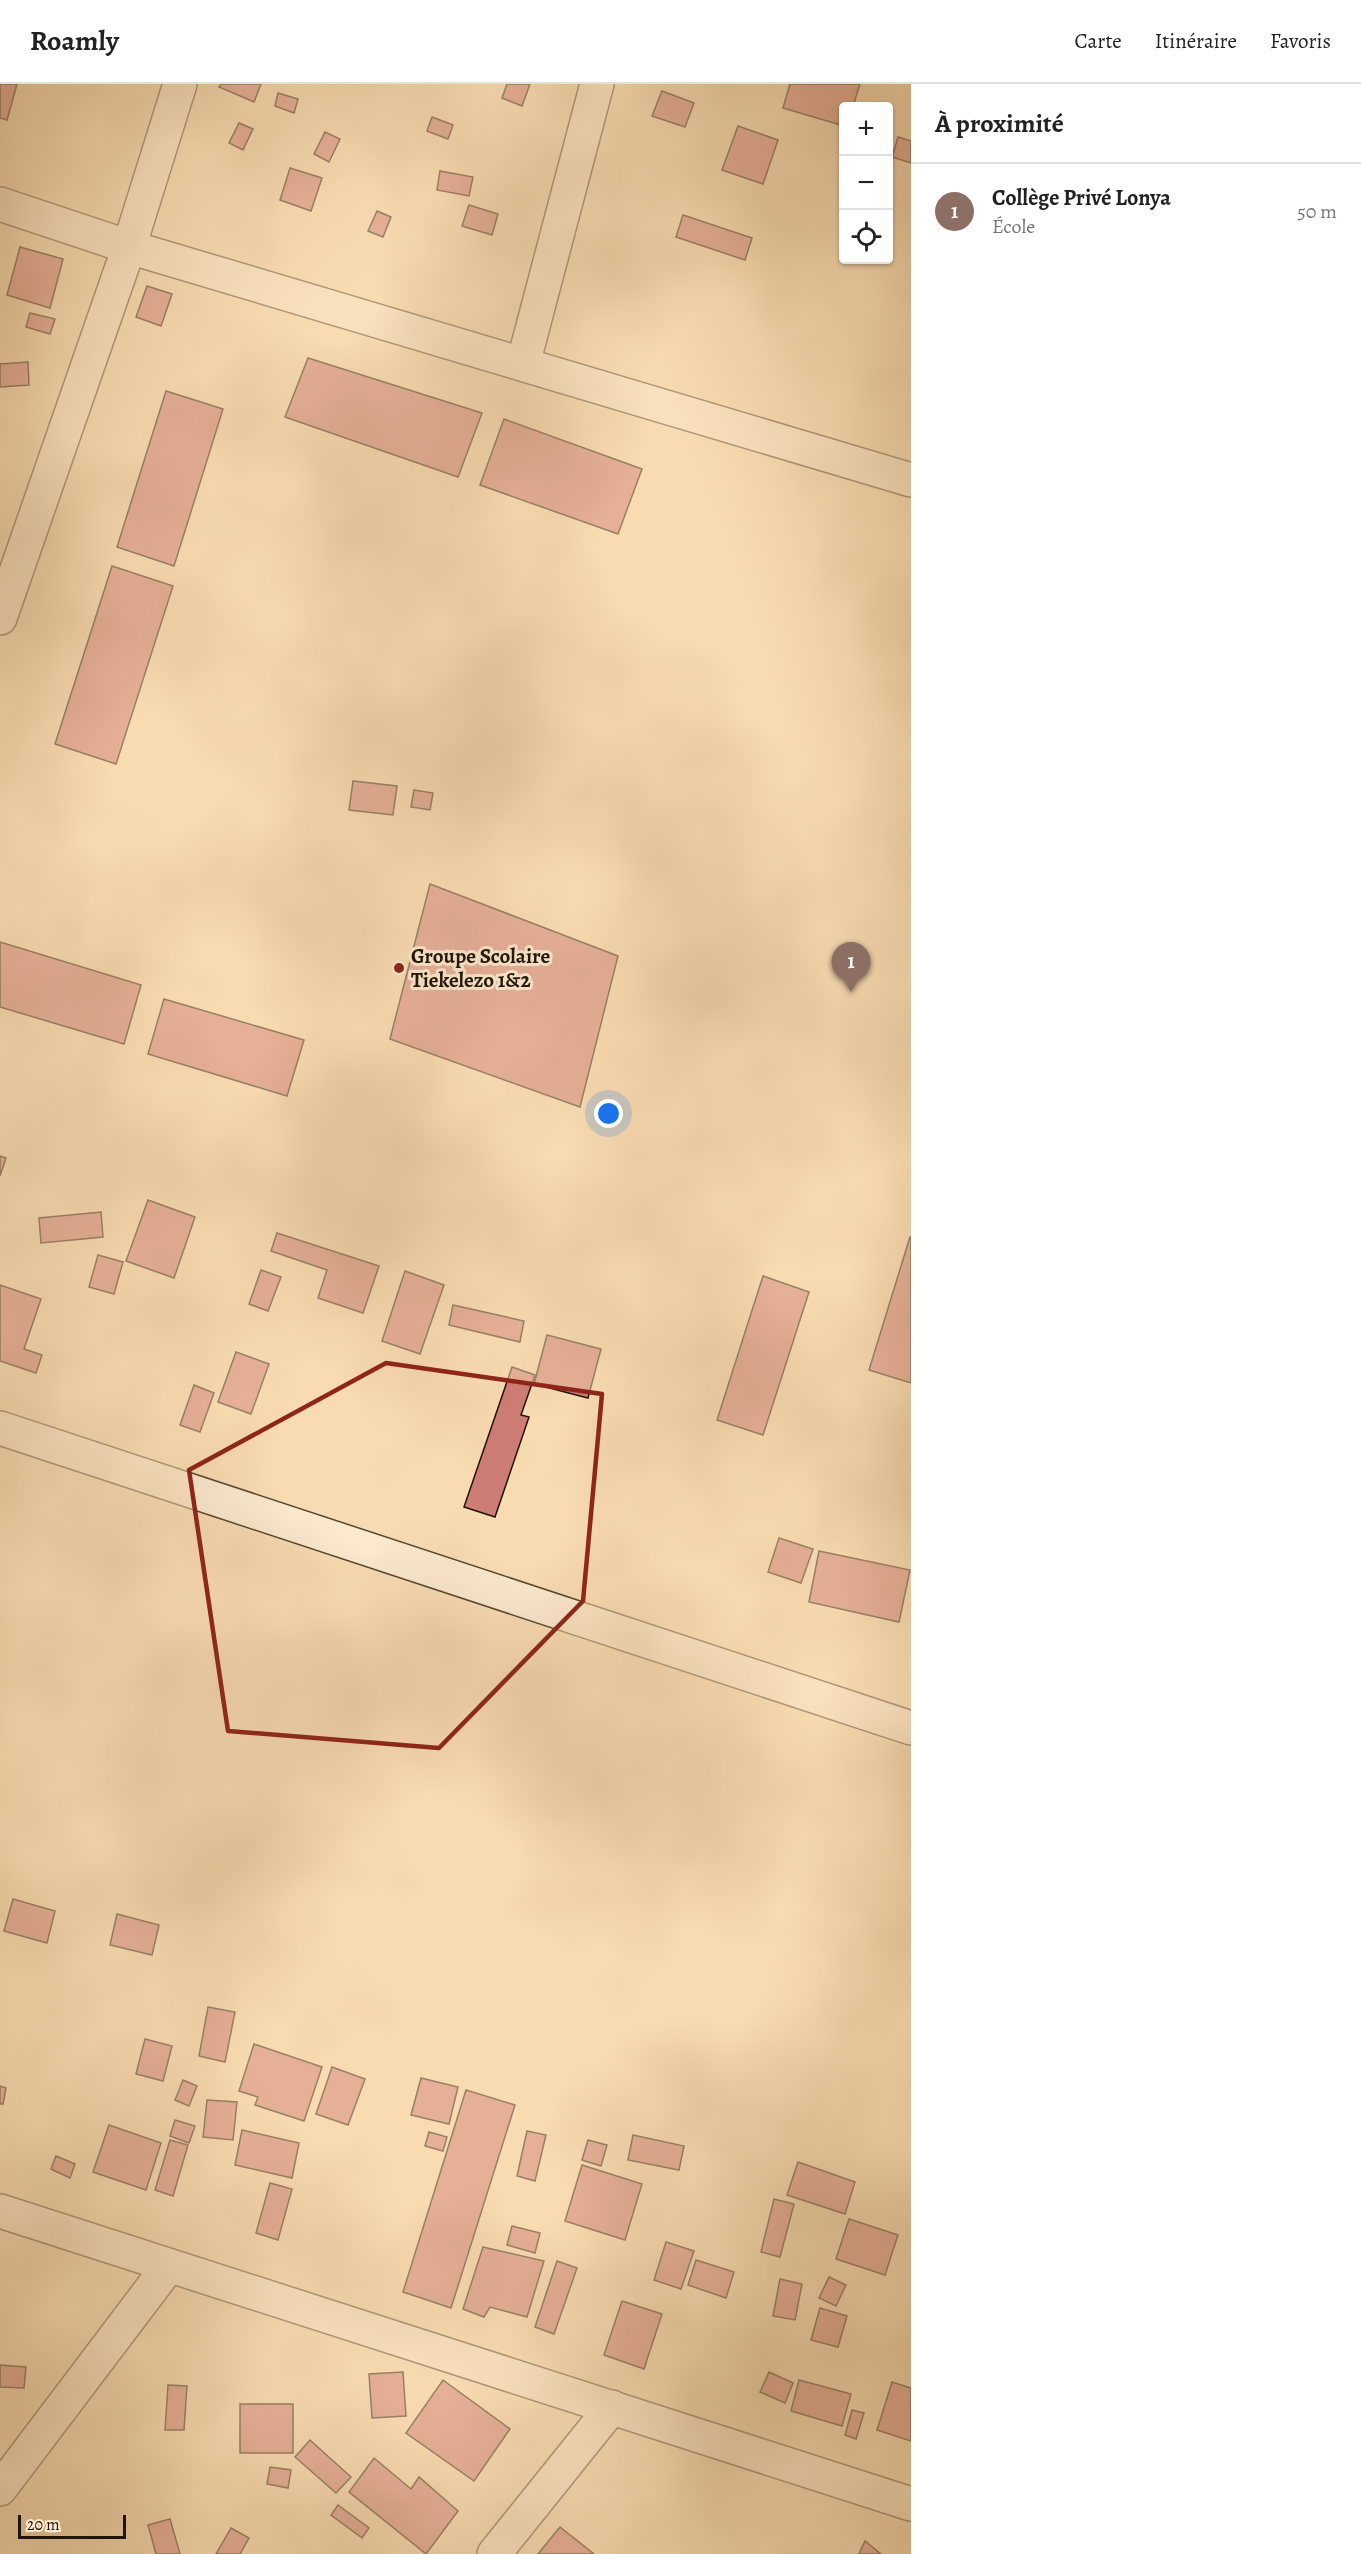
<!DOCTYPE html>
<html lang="fr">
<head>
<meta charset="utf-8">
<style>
  :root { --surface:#fff; --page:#f2f2f2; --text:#222; --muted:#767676; --line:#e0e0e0; --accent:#8f2418 }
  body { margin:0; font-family:Alegreya,serif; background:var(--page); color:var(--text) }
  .controls { position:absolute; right:18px; top:18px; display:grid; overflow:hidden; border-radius:6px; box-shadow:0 2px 4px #0004 }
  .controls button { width:54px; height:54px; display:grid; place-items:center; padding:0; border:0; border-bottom:2px solid var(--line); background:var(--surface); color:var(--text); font:30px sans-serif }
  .scale { position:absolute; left:18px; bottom:15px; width:108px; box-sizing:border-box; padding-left:6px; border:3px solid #1f1409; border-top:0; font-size:16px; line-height:21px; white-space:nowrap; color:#1f1409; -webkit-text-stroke:4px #fbe8cd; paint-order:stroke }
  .you { position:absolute; left:609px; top:1030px; width:21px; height:21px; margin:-15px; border:4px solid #fff; border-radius:50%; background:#1a73e8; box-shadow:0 0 0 9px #1a73e833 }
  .badge { display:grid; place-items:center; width:39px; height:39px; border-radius:50%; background:var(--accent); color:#fff; font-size:20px; font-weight:700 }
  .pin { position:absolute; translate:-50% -50px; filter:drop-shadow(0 2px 3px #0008) }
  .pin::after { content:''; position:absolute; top:32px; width:21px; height:18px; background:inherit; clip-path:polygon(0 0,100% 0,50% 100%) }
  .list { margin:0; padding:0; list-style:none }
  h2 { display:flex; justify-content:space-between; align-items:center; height:78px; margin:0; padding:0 24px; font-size:26px }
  h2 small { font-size:20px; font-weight:400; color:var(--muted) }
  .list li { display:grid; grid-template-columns:39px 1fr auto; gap:18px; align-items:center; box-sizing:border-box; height:96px; padding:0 24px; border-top:2px solid var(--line) }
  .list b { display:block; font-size:22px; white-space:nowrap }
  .list p { margin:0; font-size:20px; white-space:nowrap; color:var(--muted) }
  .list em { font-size:20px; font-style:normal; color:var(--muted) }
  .icon { flex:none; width:33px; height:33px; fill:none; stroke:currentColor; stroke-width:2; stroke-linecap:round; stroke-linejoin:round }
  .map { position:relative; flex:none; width:911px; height:2470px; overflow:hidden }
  header { display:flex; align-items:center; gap:36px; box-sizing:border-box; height:84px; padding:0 30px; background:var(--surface); border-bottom:2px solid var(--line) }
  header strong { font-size:28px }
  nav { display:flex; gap:33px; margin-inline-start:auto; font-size:21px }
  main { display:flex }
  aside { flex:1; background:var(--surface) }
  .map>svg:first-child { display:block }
</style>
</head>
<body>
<header>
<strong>Roamly</strong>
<nav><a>Carte</a><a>Itinéraire</a><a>Favoris</a></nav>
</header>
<main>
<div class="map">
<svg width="911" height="2470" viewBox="0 0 911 2470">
  <rect width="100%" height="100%" fill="#f9dbb2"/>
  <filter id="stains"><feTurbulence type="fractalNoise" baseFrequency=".00333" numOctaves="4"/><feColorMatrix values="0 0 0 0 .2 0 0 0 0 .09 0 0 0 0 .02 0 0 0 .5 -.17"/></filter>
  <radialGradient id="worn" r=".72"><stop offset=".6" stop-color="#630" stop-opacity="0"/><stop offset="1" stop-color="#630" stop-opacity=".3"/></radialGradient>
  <!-- building -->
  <g fill="#ce7d75" stroke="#1f1409" stroke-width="1.5">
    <polygon points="0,0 17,0 7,36 0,34"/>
    <polygon points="221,0 261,0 254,18 219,3"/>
    <polygon points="507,0 530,0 522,22 502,14"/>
    <polygon points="790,0 860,0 853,22 844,22 844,42 783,24"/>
    <polygon points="662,7 694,19 685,43 652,32"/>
    <polygon points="278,9 298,15 294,29 275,22"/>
    <polygon points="432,33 453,41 448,55 427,47"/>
    <polygon points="239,39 253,45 243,66 229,59"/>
    <polygon points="738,42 778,56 763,100 722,86"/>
    <polygon points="325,48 340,55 329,78 314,70"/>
    <polygon points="898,53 911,57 911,79 892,73"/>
    <polygon points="290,84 322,94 311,127 280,116"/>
    <polygon points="440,87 473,93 469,112 437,106"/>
    <polygon points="469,121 498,130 492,151 462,142"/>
    <polygon points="377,127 391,133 383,153 368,147"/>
    <polygon points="683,131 752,154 745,176 676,153"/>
    <polygon points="20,163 63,175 50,224 7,211"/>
    <polygon points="147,202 172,210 161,242 136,233"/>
    <polygon points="30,229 55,235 50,250 26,243"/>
    <polygon points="308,274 482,329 458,393 285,333"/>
    <polygon points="28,278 29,301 0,303 0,280"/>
    <polygon points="166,307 223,325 174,482 117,463"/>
    <polygon points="504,335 642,385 618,450 480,401"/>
    <polygon points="112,482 173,502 116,680 55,660"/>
    <polygon points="353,697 397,702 393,731 349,726"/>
    <polygon points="414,706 433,709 430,726 411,723"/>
    <polygon points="430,800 618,872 580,1023 390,955"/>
    <polygon points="0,858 141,901 124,960 0,923"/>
    <polygon points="164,915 304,956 287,1012 148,970"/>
    <polygon points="0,1072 6,1074 0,1092"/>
    <polygon points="148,1116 195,1133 174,1194 126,1177"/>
    <polygon points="101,1128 103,1153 41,1159 39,1134"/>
    <polygon points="277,1149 379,1182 363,1229 318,1214 327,1186 271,1167"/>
    <polygon points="910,1153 911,1153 911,1299 869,1286"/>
    <polygon points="98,1171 123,1178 114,1210 89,1203"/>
    <polygon points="261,1186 281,1193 268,1227 249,1220"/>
    <polygon points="405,1187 444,1201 420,1270 382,1257"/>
    <polygon points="763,1192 809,1208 763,1351 717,1336"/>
    <polygon points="0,1201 41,1215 24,1265 42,1271 36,1289 0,1277"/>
    <polygon points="453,1221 524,1237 520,1258 449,1241"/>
    <polygon points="547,1251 601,1265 588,1314 534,1300"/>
    <polygon points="236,1268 269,1280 251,1330 218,1318"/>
    <polygon points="512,1283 535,1291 521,1331 529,1333 495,1433 464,1423"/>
    <polygon points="194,1301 214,1309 200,1348 180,1341"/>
    <polygon points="779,1454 813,1465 801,1499 768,1488"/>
    <polygon points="819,1467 910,1486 899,1538 809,1518"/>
    <polygon points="13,1815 55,1827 47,1859 4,1847"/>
    <polygon points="117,1830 159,1841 152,1871 110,1861"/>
    <polygon points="208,1923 235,1928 225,1978 199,1972"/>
    <polygon points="145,1955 172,1962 163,1997 136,1990"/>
    <polygon points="254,1960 322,1983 304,2037 255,2021 258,2013 239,2007"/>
    <polygon points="332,1983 365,1995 348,2041 316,2030"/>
    <polygon points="421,1994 458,2003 449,2040 411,2031"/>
    <polygon points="183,1996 197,2002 189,2022 175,2016"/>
    <polygon points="0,2002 6,2004 3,2020 0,2020"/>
    <polygon points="466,2006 515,2021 451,2224 403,2208"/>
    <polygon points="207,2016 237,2018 233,2056 203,2053"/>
    <polygon points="175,2036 195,2042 189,2059 170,2052"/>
    <polygon points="109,2041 161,2059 146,2106 93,2088"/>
    <polygon points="242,2046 299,2059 292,2094 235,2081"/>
    <polygon points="527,2047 546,2051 535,2097 517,2092"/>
    <polygon points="429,2048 447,2053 443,2067 425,2062"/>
    <polygon points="633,2051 684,2062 679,2086 628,2076"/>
    <polygon points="170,2056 188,2061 173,2112 155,2106"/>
    <polygon points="588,2056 607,2061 601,2082 582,2076"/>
    <polygon points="56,2072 75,2080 70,2094 51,2085"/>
    <polygon points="798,2078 855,2098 845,2130 787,2111"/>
    <polygon points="582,2081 642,2100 625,2156 565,2137"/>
    <polygon points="270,2099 292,2105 278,2156 256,2149"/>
    <polygon points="774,2115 794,2120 780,2173 761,2168"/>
    <polygon points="849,2135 898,2151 885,2191 836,2175"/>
    <polygon points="512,2142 540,2149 535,2169 507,2161"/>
    <polygon points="666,2158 694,2167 681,2205 654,2196"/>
    <polygon points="483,2163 544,2177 527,2233 490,2223 484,2233 463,2225"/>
    <polygon points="696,2176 734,2188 726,2214 688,2201"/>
    <polygon points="557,2177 577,2184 554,2250 535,2243"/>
    <polygon points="829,2193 846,2201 836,2222 819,2214"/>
    <polygon points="780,2195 802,2200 795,2236 773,2232"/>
    <polygon points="622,2217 662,2230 644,2285 604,2271"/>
    <polygon points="820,2224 847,2232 838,2263 811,2256"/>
    <polygon points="0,2281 26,2283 24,2304 0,2303"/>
    <polygon points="403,2288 406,2332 372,2334 369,2290"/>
    <polygon points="769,2288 793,2299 785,2319 760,2308"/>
    <polygon points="443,2296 510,2345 474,2397 406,2349"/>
    <polygon points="799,2296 851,2310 842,2342 791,2327"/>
    <polygon points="892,2298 911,2304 911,2357 877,2346"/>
    <polygon points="168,2301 187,2302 184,2346 165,2346"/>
    <rect x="240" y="2320" width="53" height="49"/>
    <polygon points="852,2326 864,2329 856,2355 845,2351"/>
    <polygon points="310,2356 351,2393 336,2409 295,2373"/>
    <polygon points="374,2374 411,2405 419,2393 458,2427 426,2470 349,2408"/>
    <polygon points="270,2383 291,2386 288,2404 267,2400"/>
    <polygon points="338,2421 369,2444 362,2454 331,2431"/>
    <polygon points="170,2435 180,2470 156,2470 148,2441"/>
    <polygon points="560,2443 594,2470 538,2470"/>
    <polygon points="231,2444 249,2454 240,2470 216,2470"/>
    <polygon points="865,2457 881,2470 859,2470"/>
  </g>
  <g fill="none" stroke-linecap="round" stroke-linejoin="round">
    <defs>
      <g id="street">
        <polyline points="0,120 129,163 911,396"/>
        <polyline points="523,280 597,0"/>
        <polyline points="0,534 129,163 180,0"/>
        <polyline points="0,1344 911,1644"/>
        <polyline points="0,2127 911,2420"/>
        <polyline points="0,2405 168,2183"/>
        <polyline points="494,2470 612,2323"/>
      </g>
    </defs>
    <!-- street casing -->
    <use href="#street" stroke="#564633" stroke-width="36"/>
    <!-- street -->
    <use href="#street" stroke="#fbe8cd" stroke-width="33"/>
  </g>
  <!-- marked area -->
  <path d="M0 0H911V2470H0ZM386 1279 602 1310 583 1517 439 1664 228 1647 189 1386Z" fill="#f9dbb2" fill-opacity=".55" fill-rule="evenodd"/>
  <path fill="none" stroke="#8f2418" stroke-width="4.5" stroke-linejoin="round" d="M386 1279 602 1310 583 1517 439 1664 228 1647 189 1386Z"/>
  <!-- markers -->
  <circle fill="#8f2418" stroke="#fbe8cd" stroke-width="2" cx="399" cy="884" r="6"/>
  <g text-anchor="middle" stroke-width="6" stroke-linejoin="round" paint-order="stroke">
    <!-- poi labels -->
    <g font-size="21" font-weight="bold" fill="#1f1409" stroke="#fbe8cd" text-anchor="start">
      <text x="411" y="879">Groupe Scolaire<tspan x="411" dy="24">Tiekelezo 1&amp;2</tspan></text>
    </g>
  </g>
  <rect width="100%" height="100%" filter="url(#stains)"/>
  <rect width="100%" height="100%" fill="url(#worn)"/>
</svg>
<div class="controls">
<button>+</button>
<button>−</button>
<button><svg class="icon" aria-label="locate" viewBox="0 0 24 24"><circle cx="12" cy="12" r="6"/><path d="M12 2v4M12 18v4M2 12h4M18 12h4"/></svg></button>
</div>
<div class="scale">20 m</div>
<div class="you"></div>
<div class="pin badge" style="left:851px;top:908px;background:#8d6e63">1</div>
</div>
<aside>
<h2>À proximité<small></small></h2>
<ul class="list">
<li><span class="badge" style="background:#8d6e63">1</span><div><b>Collège Privé Lonya</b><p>École</p></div><em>50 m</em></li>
</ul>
</aside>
</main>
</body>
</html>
